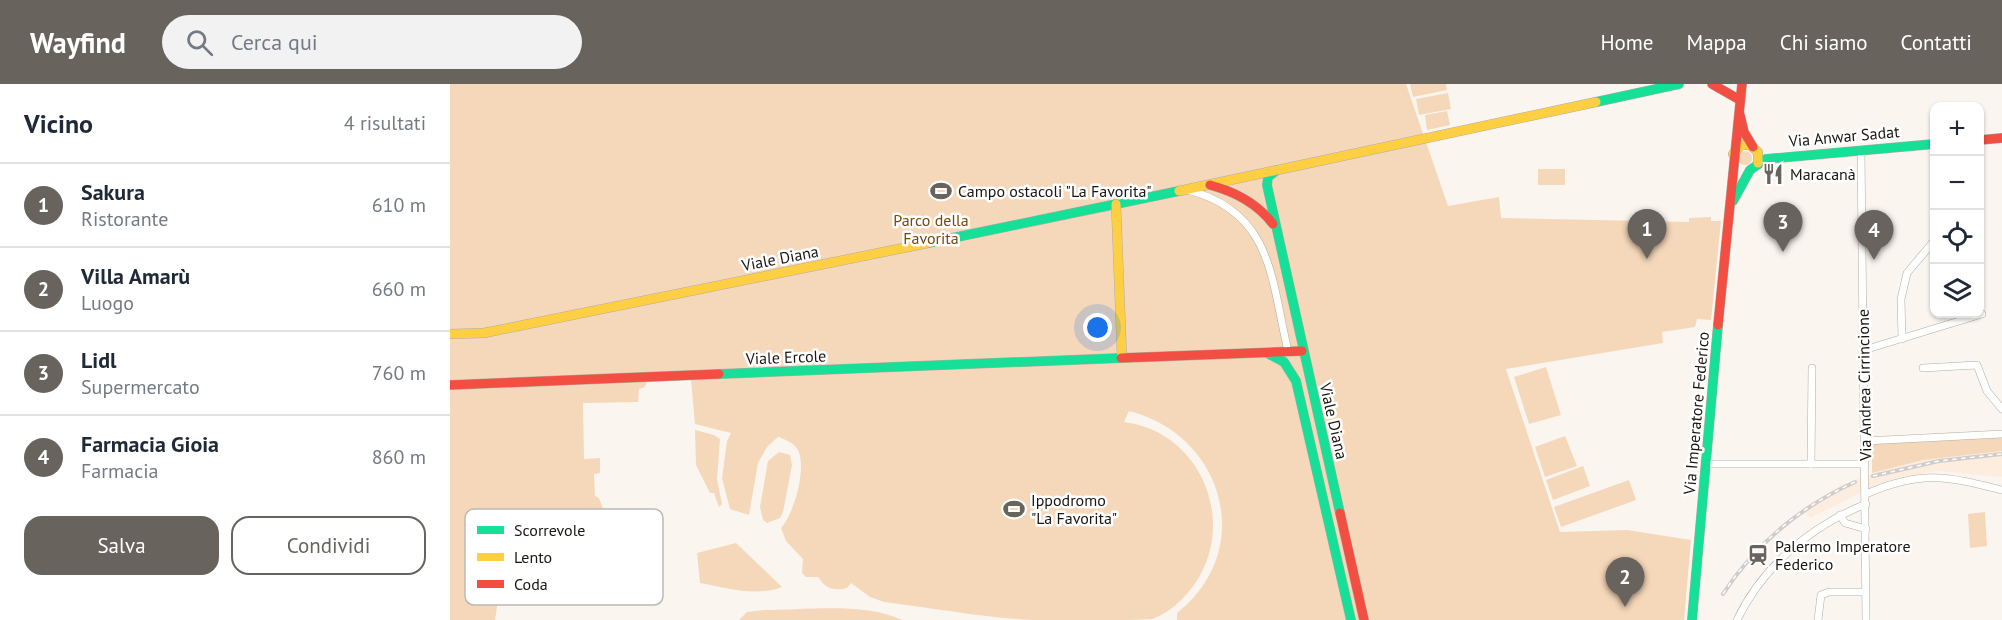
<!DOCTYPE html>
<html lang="it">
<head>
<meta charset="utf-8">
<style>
  :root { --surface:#fff; --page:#f2f2f3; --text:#1f2937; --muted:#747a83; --line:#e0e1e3; --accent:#69635e }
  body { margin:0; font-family:"PT Sans",sans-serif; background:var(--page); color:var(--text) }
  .controls { position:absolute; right:18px; top:18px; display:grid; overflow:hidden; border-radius:12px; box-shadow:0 2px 4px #0004 }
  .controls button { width:54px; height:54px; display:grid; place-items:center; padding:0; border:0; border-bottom:2px solid var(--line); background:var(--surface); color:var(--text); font:30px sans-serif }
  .you { position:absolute; left:648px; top:244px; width:21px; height:21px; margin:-15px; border:4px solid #fff; border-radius:50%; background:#1a73e8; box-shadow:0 0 0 9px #1a73e833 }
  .badge { display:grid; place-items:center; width:39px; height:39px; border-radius:50%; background:var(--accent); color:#fff; font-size:20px; font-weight:700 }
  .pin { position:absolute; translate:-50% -50px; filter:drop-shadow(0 2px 3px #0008) }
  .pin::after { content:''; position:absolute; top:32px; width:21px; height:18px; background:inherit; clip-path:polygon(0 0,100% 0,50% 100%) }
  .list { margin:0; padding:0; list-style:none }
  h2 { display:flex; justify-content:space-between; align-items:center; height:78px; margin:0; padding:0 24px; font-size:26px }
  h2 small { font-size:20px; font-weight:400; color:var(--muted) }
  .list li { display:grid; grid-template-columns:39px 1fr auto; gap:18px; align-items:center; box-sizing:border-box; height:84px; padding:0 24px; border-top:2px solid var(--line) }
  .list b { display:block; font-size:22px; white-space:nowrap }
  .list p { margin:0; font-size:20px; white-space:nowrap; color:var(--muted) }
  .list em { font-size:20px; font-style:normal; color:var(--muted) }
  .actions { display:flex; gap:12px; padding:18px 24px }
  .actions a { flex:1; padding:14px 0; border:2px solid var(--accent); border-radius:18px; text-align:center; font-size:21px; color:var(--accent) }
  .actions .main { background:var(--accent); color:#fff }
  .icon { flex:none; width:33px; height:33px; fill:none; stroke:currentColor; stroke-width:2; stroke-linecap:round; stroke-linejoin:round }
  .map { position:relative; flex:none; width:1552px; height:536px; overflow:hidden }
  header { display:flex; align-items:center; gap:36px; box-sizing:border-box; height:84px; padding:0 30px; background:var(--accent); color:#fff }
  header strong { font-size:28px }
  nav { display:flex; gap:33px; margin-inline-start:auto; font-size:21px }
  .search { width:420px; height:54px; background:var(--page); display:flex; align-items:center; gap:15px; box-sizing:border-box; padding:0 21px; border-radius:33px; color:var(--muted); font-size:22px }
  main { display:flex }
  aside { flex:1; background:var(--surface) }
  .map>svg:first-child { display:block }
</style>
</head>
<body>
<header>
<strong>Wayfind</strong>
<div class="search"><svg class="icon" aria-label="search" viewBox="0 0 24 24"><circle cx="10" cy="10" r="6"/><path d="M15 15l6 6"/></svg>Cerca qui</div>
<nav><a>Home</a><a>Mappa</a><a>Chi siamo</a><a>Contatti</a></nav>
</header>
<main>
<aside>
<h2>Vicino<small>4 risultati</small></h2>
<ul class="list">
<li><span class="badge">1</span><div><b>Sakura</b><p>Ristorante</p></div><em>610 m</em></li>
<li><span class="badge">2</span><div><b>Villa Amarù</b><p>Luogo</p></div><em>660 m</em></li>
<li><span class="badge">3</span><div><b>Lidl</b><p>Supermercato</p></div><em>760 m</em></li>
<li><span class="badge">4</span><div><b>Farmacia Gioia</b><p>Farmacia</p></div><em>860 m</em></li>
</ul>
<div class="actions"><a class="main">Salva</a><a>Condividi</a></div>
</aside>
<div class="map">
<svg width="1552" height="536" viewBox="0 0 1552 536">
  <rect width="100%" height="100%" fill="#fbf5f0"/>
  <!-- built -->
  <polygon fill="#fceddf" points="1552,367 1552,393 1488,387 1451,393 1418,405 1360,434 1353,424 1391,401 1439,384 1473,376"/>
  <!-- green -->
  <g fill="#f5d7b9">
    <path d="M0 0H956L998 122 1049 113 1051 134 1239 138V134L1261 133V137H1271L1261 236 1247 235 1245 243 1212 248 1213 259 1056 285 1110 448 1177 446 1241 456 1234 536H727V529C807 466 774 351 679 327L674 338C752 348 788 439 744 501 733 516 719 529 702 535 688 536 667 536 652 536 629 536 606 536 584 536 534 534 484 524 434 518L420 513 401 499 397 504C384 507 376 505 368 493H356L352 489 353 475 336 457 331 444C344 430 357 384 348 366 344 359 335 355 328 353L317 363 308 379 299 431 280 425 272 394 277 357 281 349 245 340 241 296 197 298 195 303 189 305 188 318 133 319 134 375 150 374V389L144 390 145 412 149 414 162 448 169 446 178 467 176 485 164 483 160 494 54 477 45 536H0Z"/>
    <polygon points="960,0 996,0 997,6 963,13"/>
    <polygon points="998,9 1001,25 969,31 966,15"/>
    <polygon points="997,27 1000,41 977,46 975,31"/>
    <circle cx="1295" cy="74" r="7"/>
    <rect x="1088" y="85" width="27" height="16"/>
    <polygon points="1096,283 1111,331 1079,340 1064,293"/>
    <polygon points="245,346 264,351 270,355 267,395 272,420 269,423 264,409 260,409 246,381"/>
    <polygon points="1115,352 1127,382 1095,393 1085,363"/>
    <polygon points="1552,353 1552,367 1473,376 1422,389 1422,360"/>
    <polygon points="329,368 340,371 342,381 333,428 330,434 317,439 313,436 310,423 318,377"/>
    <polygon points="1133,382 1140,402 1103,416 1096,396"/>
    <polygon points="1179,396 1186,416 1111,443 1104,423"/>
    <polygon points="1535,428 1537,462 1520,464 1518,430"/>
    <path d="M286 459 332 503C305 513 278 504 250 499L247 469Z"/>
    <path d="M314 526C355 526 415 518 452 536H289L297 528Z"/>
  </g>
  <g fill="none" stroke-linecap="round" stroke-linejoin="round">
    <defs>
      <g id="street">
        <polyline points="1411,66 1416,536"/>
        <path d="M738 106C823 128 821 196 838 267"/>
        <polyline points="1452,255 1451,215 1457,189 1484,157"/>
        <polyline points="1414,266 1532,230"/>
        <polyline points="1473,284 1527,281 1537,307 1552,325"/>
        <polyline points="1415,357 1552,350"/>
        <polyline points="1256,380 1415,380"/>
        <polyline points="1361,380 1362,284"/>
        <path d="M1416 410C1471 386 1496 392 1552 406"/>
        <polyline points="1390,431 1395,439 1416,445"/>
        <path d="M1287 536C1313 482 1361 442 1416 420"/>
        <polyline points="1368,536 1371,511 1379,508 1416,508"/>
      </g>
      <g id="fast">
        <polyline points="1146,18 1229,0"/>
        <polyline points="827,86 818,93 817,101 890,429"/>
        <polyline points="1283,117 1300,86 1316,75 1484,60"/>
        <polyline points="478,159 729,107"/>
        <polyline points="819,270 834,278 846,297 901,536"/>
        <polyline points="269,290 671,274"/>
        <polyline points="1242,536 1268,241"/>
      </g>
      <g id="slow">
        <polyline points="1283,70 1291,61 1300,61 1308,68 1308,79"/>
        <polyline points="729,107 1146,18"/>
        <polyline points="666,120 672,274"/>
        <polyline points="0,250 34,249 478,159"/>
      </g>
      <g id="jam">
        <polyline points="1262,0 1290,16"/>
        <polyline points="1290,31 1294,48 1303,63"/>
        <polyline points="1530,56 1552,54"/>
        <path d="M760 101C786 108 807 119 823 140"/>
        <polyline points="1268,241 1292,0"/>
        <polyline points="671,274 852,267"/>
        <polyline points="0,301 269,290"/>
        <polyline points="890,429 914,536"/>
      </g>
    </defs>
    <!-- street casing -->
    <use href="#street" stroke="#b1aca7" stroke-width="8"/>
    <!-- fast casing -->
    <use href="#fast" stroke="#b1aca7" stroke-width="10"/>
    <!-- slow casing -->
    <use href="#slow" stroke="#b1aca7" stroke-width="10"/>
    <!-- jam casing -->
    <use href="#jam" stroke="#b1aca7" stroke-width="10"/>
    <!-- street -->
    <use href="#street" stroke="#fefefd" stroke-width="7"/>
    <!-- fast -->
    <use href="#fast" stroke="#16e098" stroke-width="9"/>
    <!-- slow -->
    <use href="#slow" stroke="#ffcf43" stroke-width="9"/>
    <!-- jam -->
    <use href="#jam" stroke="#f24e42" stroke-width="9"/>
    <defs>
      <g id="rail">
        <polyline points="1423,392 1489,377 1552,370"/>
        <path d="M1273 510C1306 459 1350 423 1405 398"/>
      </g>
    </defs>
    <!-- rail casing -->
    <use href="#rail" stroke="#cfcdcb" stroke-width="4"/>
    <!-- rail -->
    <use href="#rail" stroke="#fff" stroke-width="1.5" stroke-dasharray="4.5" stroke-linecap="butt"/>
  </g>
  <!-- icons -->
  <defs>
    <symbol id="restaurant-bare" viewBox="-9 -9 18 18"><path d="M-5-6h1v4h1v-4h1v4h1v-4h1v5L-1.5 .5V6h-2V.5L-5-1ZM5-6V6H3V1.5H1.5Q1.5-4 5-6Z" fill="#69635e" stroke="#fff" stroke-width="2.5" paint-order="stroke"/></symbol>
    <symbol id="stadium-bare" viewBox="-9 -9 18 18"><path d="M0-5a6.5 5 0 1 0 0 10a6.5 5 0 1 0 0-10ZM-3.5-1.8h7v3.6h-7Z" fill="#69635e" stroke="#fff" stroke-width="2.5" paint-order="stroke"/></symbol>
    <symbol id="station-bare" viewBox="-9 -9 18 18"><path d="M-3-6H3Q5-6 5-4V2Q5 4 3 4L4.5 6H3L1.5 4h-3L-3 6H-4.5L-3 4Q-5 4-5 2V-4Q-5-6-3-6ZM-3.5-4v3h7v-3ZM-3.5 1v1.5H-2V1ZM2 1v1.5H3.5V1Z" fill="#69635e" stroke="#fff" stroke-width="2.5" paint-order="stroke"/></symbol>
  </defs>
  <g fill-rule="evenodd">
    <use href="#restaurant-bare" x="1308" y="75" width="30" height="30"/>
    <use href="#stadium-bare" x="476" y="92" width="30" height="30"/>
    <use href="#stadium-bare" x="549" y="410" width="30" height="30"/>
    <use href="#station-bare" x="1293" y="456" width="30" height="30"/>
  </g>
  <g text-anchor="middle" stroke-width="5" stroke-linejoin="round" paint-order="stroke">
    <!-- street labels -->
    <g font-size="16" fill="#1a1510" stroke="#fff">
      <text transform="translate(1394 52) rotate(-5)" y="6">Via Anwar Sadat</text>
      <text transform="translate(330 174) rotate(-11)" y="6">Viale Diana</text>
      <text transform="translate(336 273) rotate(-2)" y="6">Viale Ercole</text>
      <text transform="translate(1414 301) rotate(-91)" y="6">Via Andrea Cirrincione</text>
      <text transform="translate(1246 329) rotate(-85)" y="6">Via Imperatore Federico</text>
      <text transform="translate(884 337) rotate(77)" y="6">Viale Diana</text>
    </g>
    <!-- poi labels -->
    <g font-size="16" fill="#1a1510" stroke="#fff" text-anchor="start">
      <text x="1340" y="96">Maracanà</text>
      <text x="508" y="113">Campo ostacoli "La Favorita"</text>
      <text x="581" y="422">Ippodromo<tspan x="581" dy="18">"La Favorita"</tspan></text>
      <text x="1325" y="468">Palermo Imperatore<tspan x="1325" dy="18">Federico</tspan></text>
    </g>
    <!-- park labels -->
    <g font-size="16" fill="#784909" stroke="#fff">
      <text x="481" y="142">Parco della<tspan x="481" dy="18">Favorita</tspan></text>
    </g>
  </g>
  <!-- legend -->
  <rect x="15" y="425" width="198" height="96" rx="9" fill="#fff" stroke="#bab9b7" stroke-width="1.5"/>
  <rect x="27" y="442" width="27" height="8" fill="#16e098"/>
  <rect x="27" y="469" width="27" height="8" fill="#ffcf43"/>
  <rect x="27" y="496" width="27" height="8" fill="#f24e42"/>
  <g font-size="16" fill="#1a1510">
    <text x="64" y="452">Scorrevole</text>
    <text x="64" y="479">Lento</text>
    <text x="64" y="506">Coda</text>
  </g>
</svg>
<div class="controls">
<button>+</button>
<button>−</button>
<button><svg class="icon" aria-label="locate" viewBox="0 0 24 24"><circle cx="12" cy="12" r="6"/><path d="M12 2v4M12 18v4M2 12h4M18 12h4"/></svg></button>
<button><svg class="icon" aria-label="layers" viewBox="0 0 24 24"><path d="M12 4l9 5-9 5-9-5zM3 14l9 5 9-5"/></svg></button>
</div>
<div class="you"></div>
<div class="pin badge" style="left:1197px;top:175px">1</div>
<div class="pin badge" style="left:1175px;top:523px">2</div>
<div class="pin badge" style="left:1333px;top:168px">3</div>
<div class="pin badge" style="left:1424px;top:176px">4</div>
</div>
</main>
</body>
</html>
